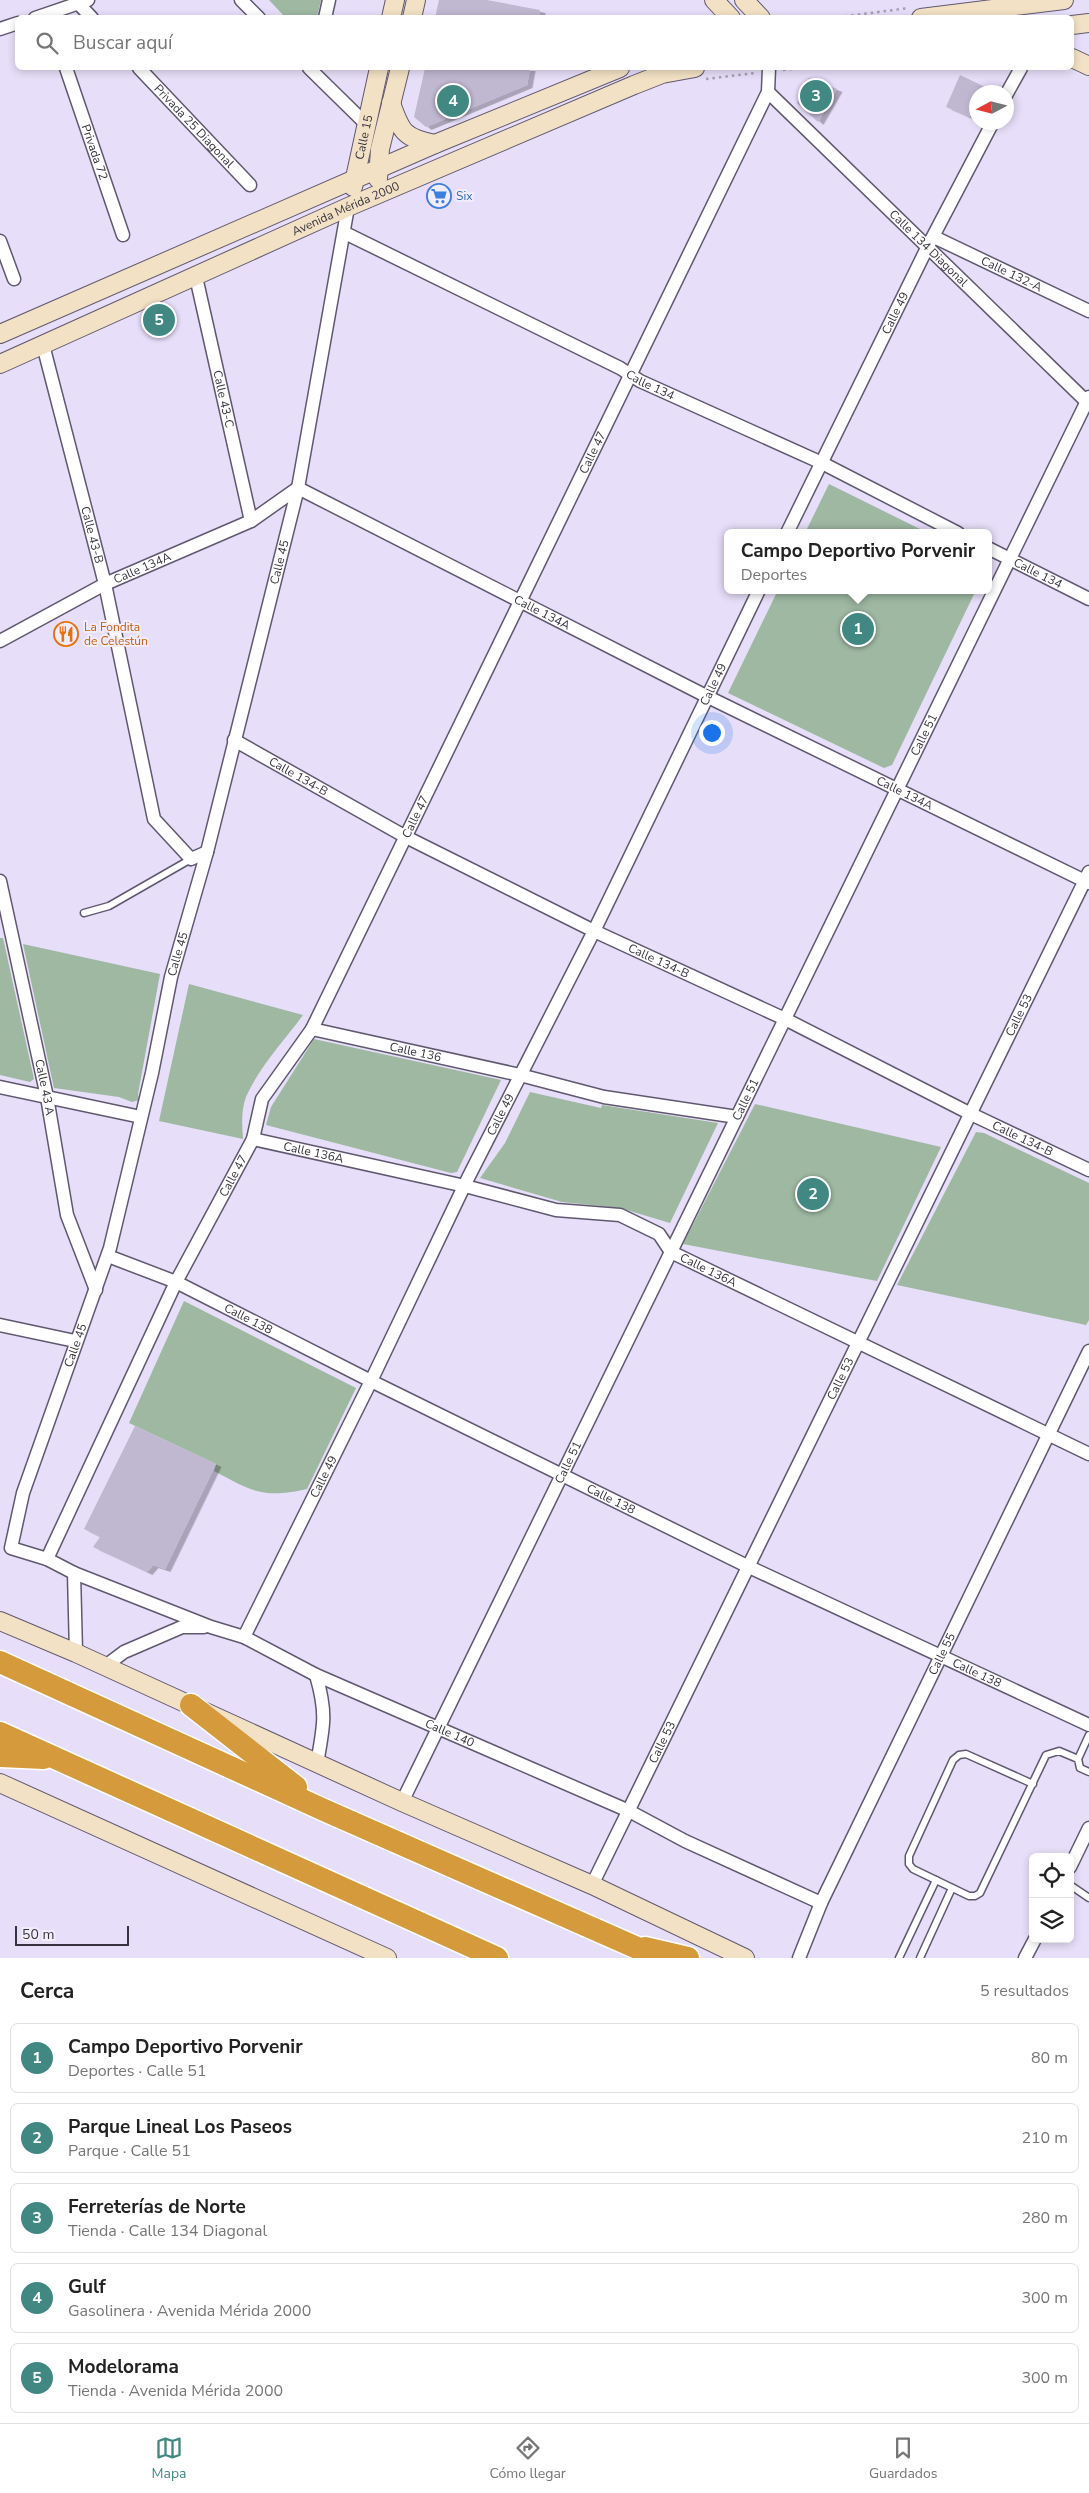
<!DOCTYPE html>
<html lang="es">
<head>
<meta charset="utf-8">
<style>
  :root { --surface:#fff; --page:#f2f2f2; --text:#222; --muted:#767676; --line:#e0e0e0; --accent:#418882 }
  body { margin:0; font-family:"Nunito Sans",sans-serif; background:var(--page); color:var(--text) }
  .controls { position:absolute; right:15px; bottom:15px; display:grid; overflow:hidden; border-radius:8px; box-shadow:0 2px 8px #0003 }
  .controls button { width:45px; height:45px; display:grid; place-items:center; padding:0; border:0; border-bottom:1px solid var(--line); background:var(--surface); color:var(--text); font:25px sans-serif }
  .compass { position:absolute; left:969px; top:85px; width:45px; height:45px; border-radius:50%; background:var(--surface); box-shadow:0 2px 8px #0003; rotate:263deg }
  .scale { position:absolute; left:15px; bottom:12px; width:114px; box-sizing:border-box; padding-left:5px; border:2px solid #37333e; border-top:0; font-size:14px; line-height:18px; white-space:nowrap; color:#37333e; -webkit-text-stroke:4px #f2edfd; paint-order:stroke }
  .you { position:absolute; left:711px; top:732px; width:18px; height:18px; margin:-12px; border:4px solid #fff; border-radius:50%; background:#1a73e8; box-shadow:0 0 0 8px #1a73e833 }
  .badge { display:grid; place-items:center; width:32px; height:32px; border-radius:50%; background:var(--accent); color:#fff; font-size:16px; font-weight:700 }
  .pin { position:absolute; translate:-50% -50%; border:2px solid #fff; box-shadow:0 1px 5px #0006 }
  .popup { position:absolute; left:724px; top:529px; width:268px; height:65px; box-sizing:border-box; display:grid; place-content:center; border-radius:8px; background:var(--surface); filter:drop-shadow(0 1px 4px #0005); font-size:16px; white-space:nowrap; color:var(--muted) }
  .popup b { font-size:19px; color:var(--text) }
  .popup::after { content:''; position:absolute; left:50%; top:100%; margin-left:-10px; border:10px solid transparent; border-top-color:var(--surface) }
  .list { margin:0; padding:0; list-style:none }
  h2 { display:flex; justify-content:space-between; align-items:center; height:65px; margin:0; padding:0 20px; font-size:21px }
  h2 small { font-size:16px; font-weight:400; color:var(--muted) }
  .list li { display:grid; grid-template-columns:32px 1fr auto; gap:15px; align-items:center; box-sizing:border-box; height:70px; margin:0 10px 10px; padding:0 10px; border:1px solid var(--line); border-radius:8px }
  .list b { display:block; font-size:19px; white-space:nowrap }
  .list p { margin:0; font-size:16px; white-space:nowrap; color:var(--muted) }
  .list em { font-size:16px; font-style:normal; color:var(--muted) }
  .icon { flex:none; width:28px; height:28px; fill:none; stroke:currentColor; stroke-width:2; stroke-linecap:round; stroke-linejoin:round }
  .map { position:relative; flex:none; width:1089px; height:1958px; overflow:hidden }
  .search { position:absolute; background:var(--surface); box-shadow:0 2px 8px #0003; left:15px; right:15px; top:15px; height:55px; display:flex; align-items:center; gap:12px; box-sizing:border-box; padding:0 18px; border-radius:8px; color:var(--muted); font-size:19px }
  .sheet { height:465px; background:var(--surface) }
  nav { display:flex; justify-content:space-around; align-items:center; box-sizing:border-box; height:70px; border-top:1px solid var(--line); background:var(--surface); font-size:14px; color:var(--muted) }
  nav a { display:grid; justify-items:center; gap:2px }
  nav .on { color:var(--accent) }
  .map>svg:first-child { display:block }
</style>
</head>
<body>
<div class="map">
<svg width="1089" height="1958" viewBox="0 0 1089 1958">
  <defs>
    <filter id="shadow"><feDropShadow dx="5.5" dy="3" stdDeviation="0" flood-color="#0004"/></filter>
  </defs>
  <rect width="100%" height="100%" fill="#e7def9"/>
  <!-- green -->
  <g fill="#9eb8a2">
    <polygon points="269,0 321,0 317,17 286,18"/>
    <polygon points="829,484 928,533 805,533"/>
    <polygon points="778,590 976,590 892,765 884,768 728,693"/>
    <polygon points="0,938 3,938 34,1079 30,1082 0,1075"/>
    <polygon points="23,944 160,974 138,1094 139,1100 132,1102 119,1097 54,1088"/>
    <path d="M189 984 303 1015C284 1041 259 1067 246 1097 241 1110 242 1125 243 1139L159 1121Z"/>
    <polygon points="314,1039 501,1080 457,1172 451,1173 266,1125 271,1107"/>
    <polygon points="530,1092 601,1108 602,1105 718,1123 670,1223 620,1208 562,1202 480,1178 505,1143"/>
    <polygon points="755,1104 941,1147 877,1281 683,1244"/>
    <polygon points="976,1132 984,1133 1089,1183 1089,1320 1086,1325 897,1285"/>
    <path d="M184 1301 356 1388 307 1489C262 1499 252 1491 214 1471L216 1464 129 1423Z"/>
  </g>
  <!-- building -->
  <g fill="#c0b7d1" filter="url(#shadow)">
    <polygon points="439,0 487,0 540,10 539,18 435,18"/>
    <polygon points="425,68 530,68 527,85 426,127 414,117"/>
    <polygon points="960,75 983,86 980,92 976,92 976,101 969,117 946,107"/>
    <polygon points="809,78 837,89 818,122 797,103"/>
    <polygon points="135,1426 216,1464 165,1569 153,1565 147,1572 93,1547 100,1537 84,1529"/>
  </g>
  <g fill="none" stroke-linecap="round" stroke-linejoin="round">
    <defs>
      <g id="lane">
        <polyline points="84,913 109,906 191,859"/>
        <polyline points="1078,1759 1089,1735"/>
        <polyline points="1033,1784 966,1754 959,1755 953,1760 909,1856 909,1864 913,1869 969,1896 975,1896 980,1893 1046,1755 1059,1751 1078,1759 1080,1768 1089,1772"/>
        <polyline points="1070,1885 1089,1898"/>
        <polyline points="899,1958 936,1880"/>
        <polyline points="920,1958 952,1888"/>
      </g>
      <g id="street">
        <polyline points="75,0 92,18"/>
        <polyline points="241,0 259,18"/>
        <polyline points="35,18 88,0"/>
        <polyline points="325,18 329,0"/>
        <polyline points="0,29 18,23"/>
        <path id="s1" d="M66 68 123 235"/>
        <path id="s2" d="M139 68 250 185"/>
        <polyline points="309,68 366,124"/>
        <path id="s3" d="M768 92 1089 404"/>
        <polyline points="1006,95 1021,68"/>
        <path id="s4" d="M345 233 620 368 640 381 822 463 958 533"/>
        <path id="s5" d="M934 237 1089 311"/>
        <polyline points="0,241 14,279"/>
        <path id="s6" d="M196 277 251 521"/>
        <path id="s7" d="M43 345 105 584 154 819 191 859 207 852"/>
        <path id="s8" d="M298 488 706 696 1089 883"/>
        <path id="s9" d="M787 533 928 246 993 122"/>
        <path id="s10" d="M988 548 1089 599"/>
        <path id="s11" d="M0 641 105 584 251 521 298 488"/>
        <path id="s12" d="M234 740 406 837 594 931 785 1019 971 1114 1089 1170"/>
        <path id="s13" d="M0 881 47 1097 67 1215 96 1290"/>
        <path id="s14" d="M312 1029 520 1075 604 1097 737 1117"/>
        <polyline points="0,1087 141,1117"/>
        <path id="s15" d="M253 1139 465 1186 556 1210 620 1215 659 1234 671 1252 1089 1454"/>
        <path id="s16" d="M108 1256 176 1282 371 1381 747 1566 1089 1725"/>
        <polyline points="0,1325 75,1341"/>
        <path id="s17" d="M47 1559 176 1282 253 1139 262 1099 312 1029 768 92 769 68"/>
        <path id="s18" d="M74 1573 211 1627 244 1637 316 1675 629 1811 685 1841 821 1903"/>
        <path id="s19" d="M244 1637 371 1381 468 1178 594 931 759 590"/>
        <path id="s20" d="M76 1653 74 1573 47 1559 11 1548 23 1493 110 1248 152 1073 171 977 207 852 298 488 348 207"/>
        <polyline points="104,1667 124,1652 182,1627 204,1627"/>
        <path d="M316 1675C327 1713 324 1725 317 1763"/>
        <path id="s21" d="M402 1802 1089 397"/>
        <polyline points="1070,1867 1089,1828"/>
        <path id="s22" d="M592 1885 1089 872"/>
        <path id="s23" d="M799 1958 821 1903 1089 1351"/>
        <polyline points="1025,1958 1035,1939"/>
      </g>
      <g id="secondary">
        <polyline points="714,0 731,18"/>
        <polyline points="744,0 761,18"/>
        <polyline points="391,18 395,0"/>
        <polyline points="412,18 416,0"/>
        <polyline points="921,18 1064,0"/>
        <polyline points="1072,25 1089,23"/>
        <polyline points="1072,58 1089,66"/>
        <path d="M391 103C401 132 404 138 435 144"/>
        <polyline points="378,179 380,149 400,68"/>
        <path id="s24" d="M353 187 379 68"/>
        <polyline points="0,334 435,144 620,68"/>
        <path id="s25" d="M0 364 348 207 634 85 662 74 695 68"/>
        <polyline points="0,1621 76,1653 402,1802 592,1885 745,1958"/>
        <polyline points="0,1783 387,1958"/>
      </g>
      <g id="highway">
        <polyline points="0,1662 324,1810 660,1958"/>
        <polyline points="191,1705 296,1787"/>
        <polyline points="0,1733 497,1958"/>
        <polyline points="0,1756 44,1758"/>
        <polyline points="645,1948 688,1958"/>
      </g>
    </defs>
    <!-- lane casing -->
    <use href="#lane" stroke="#60586f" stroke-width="9"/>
    <!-- street casing -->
    <use href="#street" stroke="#60586f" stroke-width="15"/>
    <!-- secondary casing -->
    <use href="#secondary" stroke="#60586f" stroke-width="20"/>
    <!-- highway casing -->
    <use href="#highway" stroke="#fff" stroke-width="25"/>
    <!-- path -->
    <g stroke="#a69fb4" stroke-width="2.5" stroke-dasharray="2.5 4" stroke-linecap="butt">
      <polyline points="832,18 909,8"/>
      <polyline points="783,70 800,68"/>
      <polyline points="706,79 755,73"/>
    </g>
    <!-- lane -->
    <use href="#lane" stroke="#fff" stroke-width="6"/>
    <!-- street -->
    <use href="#street" stroke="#fff" stroke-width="12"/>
    <!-- secondary -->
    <use href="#secondary" stroke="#f2e1c4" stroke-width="18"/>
    <!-- highway -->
    <use href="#highway" stroke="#d59a3c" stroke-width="22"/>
  </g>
  <!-- icons -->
  <defs>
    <symbol id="supermarket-ring" viewBox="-11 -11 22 22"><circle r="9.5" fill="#f2edfd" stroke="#3f7fe0" stroke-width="1.5"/><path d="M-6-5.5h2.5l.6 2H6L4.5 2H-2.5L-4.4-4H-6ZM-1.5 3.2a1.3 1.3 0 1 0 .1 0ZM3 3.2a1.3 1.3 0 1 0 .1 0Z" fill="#3f7fe0"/></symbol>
    <symbol id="restaurant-ring" viewBox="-11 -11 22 22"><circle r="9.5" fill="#f2edfd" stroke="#e8710a" stroke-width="1.5"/><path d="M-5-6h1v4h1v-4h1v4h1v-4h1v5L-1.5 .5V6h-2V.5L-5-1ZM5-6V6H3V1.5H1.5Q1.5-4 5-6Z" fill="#e8710a"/></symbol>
  </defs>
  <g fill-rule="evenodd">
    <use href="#supermarket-ring" x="425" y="182" width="28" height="28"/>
    <use href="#restaurant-ring" x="52" y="620" width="28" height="28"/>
  </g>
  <g text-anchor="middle" stroke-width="4" stroke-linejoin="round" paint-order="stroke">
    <!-- street labels -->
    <g font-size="12" fill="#37333e" stroke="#f2edfd">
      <text dy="4" stroke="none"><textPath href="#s2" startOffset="80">Privada 25 Diagonal</textPath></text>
      <text dy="4" stroke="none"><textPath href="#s24" startOffset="51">Calle 15</textPath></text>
      <text dy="4" stroke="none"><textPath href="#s1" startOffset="89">Privada 72</textPath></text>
      <text dy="4" stroke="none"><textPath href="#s25" startOffset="379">Avenida Mérida 2000</textPath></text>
      <text dy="4" stroke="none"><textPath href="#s3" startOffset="224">Calle 134 Diagonal</textPath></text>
      <text dy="4" stroke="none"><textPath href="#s5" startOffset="86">Calle 132-A</textPath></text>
      <text dy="4" stroke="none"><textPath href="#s9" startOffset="245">Calle 49</textPath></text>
      <text dy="4" stroke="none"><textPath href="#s4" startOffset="341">Calle 134</textPath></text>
      <text dy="4" stroke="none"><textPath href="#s6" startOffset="125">Calle 43-C</textPath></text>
      <text dy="4" stroke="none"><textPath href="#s17" startOffset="1236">Calle 47</textPath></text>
      <text dy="4" stroke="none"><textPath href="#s7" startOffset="196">Calle 43-B</textPath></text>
      <text dy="4" stroke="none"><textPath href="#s20" startOffset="1171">Calle 45</textPath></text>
      <text dy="4" stroke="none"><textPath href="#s11" startOffset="160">Calle 134A</textPath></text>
      <text dy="4" stroke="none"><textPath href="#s10" startOffset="56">Calle 134</textPath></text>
      <text dy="4" stroke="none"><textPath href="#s8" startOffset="274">Calle 134A</textPath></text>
      <text dy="4" stroke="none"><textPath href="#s19" startOffset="1062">Calle 49</textPath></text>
      <text dy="4" stroke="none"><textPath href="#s21" startOffset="1188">Calle 51</textPath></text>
      <text dy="4" stroke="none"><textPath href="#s12" startOffset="74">Calle 134-B</textPath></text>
      <text dy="4" stroke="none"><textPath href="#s8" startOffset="679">Calle 134A</textPath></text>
      <text dy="4" stroke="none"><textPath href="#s17" startOffset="831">Calle 47</textPath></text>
      <text dy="4" stroke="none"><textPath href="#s20" startOffset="766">Calle 45</textPath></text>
      <text dy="4" stroke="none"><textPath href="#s12" startOffset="479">Calle 134-B</textPath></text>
      <text dy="4" stroke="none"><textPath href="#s22" startOffset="969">Calle 53</textPath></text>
      <text dy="4" stroke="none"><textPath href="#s14" startOffset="106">Calle 136</textPath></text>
      <text dy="4" stroke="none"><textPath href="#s13" startOffset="211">Calle 43 A</textPath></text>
      <text dy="4" stroke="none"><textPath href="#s21" startOffset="782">Calle 51</textPath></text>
      <text dy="4" stroke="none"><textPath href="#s19" startOffset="582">Calle 49</textPath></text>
      <text dy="4" stroke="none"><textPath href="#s12" startOffset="884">Calle 134-B</textPath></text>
      <text dy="4" stroke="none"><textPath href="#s15" startOffset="62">Calle 136A</textPath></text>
      <text dy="4" stroke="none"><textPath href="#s17" startOffset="426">Calle 47</textPath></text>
      <text dy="4" stroke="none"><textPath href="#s15" startOffset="482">Calle 136A</textPath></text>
      <text dy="4" stroke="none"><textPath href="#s16" startOffset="154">Calle 138</textPath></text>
      <text dy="4" stroke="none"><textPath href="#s20" startOffset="361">Calle 45</textPath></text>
      <text dy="4" stroke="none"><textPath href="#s22" startOffset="564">Calle 53</textPath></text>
      <text dy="4" stroke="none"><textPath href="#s21" startOffset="378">Calle 51</textPath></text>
      <text dy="4" stroke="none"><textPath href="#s19" startOffset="179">Calle 49</textPath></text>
      <text dy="4" stroke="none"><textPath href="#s16" startOffset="559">Calle 138</textPath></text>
      <text dy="4" stroke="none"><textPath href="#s23" startOffset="336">Calle 55</textPath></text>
      <text dy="4" stroke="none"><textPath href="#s16" startOffset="964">Calle 138</textPath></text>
      <text dy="4" stroke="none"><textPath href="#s18" startOffset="409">Calle 140</textPath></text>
      <text dy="4" stroke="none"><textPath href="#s22" startOffset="159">Calle 53</textPath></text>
    </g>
    <!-- shop labels -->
    <g font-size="12" fill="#366cbe" stroke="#f2edfd" text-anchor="start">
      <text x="456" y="200">Six</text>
    </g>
    <!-- food labels -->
    <g font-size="12" fill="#c56008" stroke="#f2edfd" text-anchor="start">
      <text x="84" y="631">La Fondita<tspan x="84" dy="14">de Celestún</tspan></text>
    </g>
  </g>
</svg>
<div class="controls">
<button><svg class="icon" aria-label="locate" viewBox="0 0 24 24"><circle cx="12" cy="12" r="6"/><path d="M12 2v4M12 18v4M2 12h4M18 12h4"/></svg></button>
<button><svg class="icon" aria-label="layers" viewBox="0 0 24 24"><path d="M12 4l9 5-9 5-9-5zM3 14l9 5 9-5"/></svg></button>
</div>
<svg class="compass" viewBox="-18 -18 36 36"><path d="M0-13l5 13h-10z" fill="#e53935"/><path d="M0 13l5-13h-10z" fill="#767676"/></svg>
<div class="scale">50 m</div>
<div class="you"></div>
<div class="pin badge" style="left:858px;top:629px">1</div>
<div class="popup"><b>Campo Deportivo Porvenir</b>Deportes</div>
<div class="pin badge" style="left:813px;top:1194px">2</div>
<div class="pin badge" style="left:816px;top:96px">3</div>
<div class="pin badge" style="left:453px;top:101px">4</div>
<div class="pin badge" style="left:159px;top:320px">5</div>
<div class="search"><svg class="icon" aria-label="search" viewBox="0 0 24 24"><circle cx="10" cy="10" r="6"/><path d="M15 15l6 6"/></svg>Buscar aquí</div>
</div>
<section class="sheet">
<h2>Cerca<small>5 resultados</small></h2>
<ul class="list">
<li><span class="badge">1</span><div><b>Campo Deportivo Porvenir</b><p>Deportes · Calle 51</p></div><em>80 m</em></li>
<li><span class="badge">2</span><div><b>Parque Lineal Los Paseos</b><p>Parque · Calle 51</p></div><em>210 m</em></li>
<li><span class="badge">3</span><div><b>Ferreterías de Norte</b><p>Tienda · Calle 134 Diagonal</p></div><em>280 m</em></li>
<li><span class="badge">4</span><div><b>Gulf</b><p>Gasolinera · Avenida Mérida 2000</p></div><em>300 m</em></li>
<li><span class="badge">5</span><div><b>Modelorama</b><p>Tienda · Avenida Mérida 2000</p></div><em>300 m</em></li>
</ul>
</section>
<nav>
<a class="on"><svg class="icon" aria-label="map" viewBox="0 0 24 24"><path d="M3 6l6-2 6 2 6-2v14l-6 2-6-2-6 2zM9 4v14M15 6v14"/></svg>Mapa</a>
<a><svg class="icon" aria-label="directions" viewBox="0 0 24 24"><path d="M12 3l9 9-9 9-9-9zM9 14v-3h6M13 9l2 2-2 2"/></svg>Cómo llegar</a>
<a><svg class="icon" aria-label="saved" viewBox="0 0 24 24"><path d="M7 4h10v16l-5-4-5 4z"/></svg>Guardados</a>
</nav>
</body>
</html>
